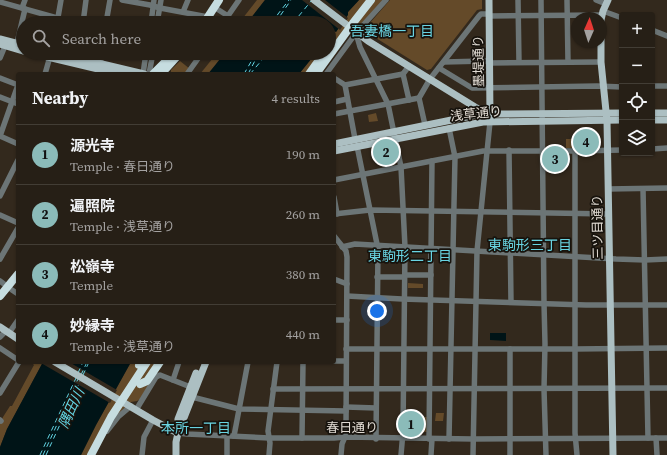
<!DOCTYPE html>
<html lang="en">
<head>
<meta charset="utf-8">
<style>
  :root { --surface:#261f16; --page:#322c23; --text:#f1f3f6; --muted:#a4a2a1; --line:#423d35; --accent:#8bbbb9 }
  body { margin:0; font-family:"Source Serif 4","Noto Sans JP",serif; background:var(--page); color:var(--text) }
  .controls { position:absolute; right:12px; top:12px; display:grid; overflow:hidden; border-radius:4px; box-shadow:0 1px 3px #0004 }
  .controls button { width:36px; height:36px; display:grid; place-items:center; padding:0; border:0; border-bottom:1px solid var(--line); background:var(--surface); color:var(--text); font:20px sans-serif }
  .compass { position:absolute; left:571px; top:12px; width:36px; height:36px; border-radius:50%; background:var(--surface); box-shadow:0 1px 3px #0004; rotate:3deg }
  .you { position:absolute; left:377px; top:311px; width:14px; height:14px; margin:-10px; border:3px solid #fff; border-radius:50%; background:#1a73e8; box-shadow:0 0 0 6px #1a73e833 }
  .badge { display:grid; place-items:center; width:26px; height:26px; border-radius:50%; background:var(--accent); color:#111; font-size:13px; font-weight:700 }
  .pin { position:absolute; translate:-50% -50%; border:2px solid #fff; box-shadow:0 1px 4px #0006 }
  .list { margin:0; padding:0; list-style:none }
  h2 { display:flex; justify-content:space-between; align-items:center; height:52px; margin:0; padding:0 16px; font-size:17px }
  h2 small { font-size:13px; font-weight:400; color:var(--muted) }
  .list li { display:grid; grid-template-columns:26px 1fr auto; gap:12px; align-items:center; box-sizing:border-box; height:60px; padding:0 16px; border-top:1px solid var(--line) }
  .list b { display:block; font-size:15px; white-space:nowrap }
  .list p { margin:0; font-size:13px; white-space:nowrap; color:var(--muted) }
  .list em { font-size:13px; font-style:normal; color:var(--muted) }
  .icon { flex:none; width:22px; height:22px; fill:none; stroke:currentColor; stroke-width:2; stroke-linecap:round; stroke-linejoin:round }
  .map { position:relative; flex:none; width:667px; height:455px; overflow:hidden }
  .search { position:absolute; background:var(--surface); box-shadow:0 1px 3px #0004; left:16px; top:16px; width:320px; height:44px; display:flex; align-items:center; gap:10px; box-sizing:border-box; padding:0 14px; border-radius:22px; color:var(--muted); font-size:15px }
  .panel { position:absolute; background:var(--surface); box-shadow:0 1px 3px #0004; left:16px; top:72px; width:320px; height:292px; border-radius:4px }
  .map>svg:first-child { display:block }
</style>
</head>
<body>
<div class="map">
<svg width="667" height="455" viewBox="0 0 667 455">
  <rect width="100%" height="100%" fill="#33291d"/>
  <!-- green -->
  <g fill="#644a29">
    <polygon points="257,0 265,0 247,23 239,23"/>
    <polygon points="359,0 384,0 359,26 356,24 320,74 299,74 316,53 329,53 329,36 333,30 336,32 348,12"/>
    <polygon points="390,0 482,0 482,9 477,10 431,69 427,70 368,33 369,24"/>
    <polygon points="217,53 225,53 208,74 200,74"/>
    <polygon points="180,61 190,69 186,74 171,74 171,70"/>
    <polygon points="376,113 378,121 369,122 368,115"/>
    <rect x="566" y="139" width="10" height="9"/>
    <polygon points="408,283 423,284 423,288 408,288"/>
    <polygon points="33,362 43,362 7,429 0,447 0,424 3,417 10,406 12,406 34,365 32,363"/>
    <polygon points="131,362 162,362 140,399 137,401 131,402 118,415 107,430 94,455 81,455 96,425"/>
    <polygon points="436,413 444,413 443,421 435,421"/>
    <polygon points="418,417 427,417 427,432 417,432"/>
  </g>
  <!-- water -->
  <g fill="#001417">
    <polygon points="265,0 359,0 348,12 348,15 336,32 333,30 329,36 329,23 247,23"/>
    <polygon points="225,53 316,53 299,74 208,74"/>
    <polygon points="490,333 506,333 506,341 490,340"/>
    <polygon points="43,362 131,362 96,425 81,455 0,455 0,447 7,429"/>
  </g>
  <!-- pier -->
  <g fill="#33291d">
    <polygon points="302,0 325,0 348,18 340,30"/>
    <polygon points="41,362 69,362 117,390 110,403 41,363"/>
  </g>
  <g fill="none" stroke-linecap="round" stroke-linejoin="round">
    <!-- ferry -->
    <g stroke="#63d5e4" stroke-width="1" stroke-dasharray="5 4" stroke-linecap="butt">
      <polyline points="273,23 278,14 289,0"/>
      <polyline points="276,23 280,16 291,0"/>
      <polyline points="293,23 312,0"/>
      <polyline points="244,74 256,53"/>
      <polyline points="248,74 259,53"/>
      <polyline points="250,74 268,53"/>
      <polyline points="78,373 83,362"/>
      <polyline points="81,375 87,362"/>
      <polyline points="83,375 89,362"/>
      <polyline points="40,455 76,378"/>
      <polyline points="43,455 78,379"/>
      <polyline points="46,455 80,381"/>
    </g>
    <!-- minor -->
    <g stroke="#6c7576" stroke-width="5.5">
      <polyline points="122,0 150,5 160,8 208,17"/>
      <polyline points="518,0 519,62"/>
      <polyline points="541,0 544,303 545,344 544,389 546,455"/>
      <polyline points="567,0 568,62"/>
      <polyline points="596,0 606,4"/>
      <polyline points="0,2 75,23"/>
      <polyline points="214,7 228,16"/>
      <polyline points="22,8 25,0"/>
      <polyline points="603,11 622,18"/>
      <polyline points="183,12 188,0"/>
      <polyline points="489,16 602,15"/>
      <polyline points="57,23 61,0"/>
      <polyline points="83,23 86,0"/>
      <polyline points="106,23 110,0"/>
      <polyline points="151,23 154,0"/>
      <polyline points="157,23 161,0"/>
      <polyline points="223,23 239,0"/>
      <polyline points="652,30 667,36"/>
      <polyline points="356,33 360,47 388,104 401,167 405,247 403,432 401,455"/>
      <polyline points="17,43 25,9"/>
      <polyline points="156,53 165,57 170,56"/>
      <polyline points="0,58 5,46"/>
      <polyline points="444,62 485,61 490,63 601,62"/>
      <polyline points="100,64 102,53"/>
      <polyline points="439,68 472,88 597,86 622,87"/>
      <polyline points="45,74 51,53"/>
      <polyline points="143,74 146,53"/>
      <polyline points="149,74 153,53"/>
      <polyline points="187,74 202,53"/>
      <polyline points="326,74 356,33 386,0"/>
      <polyline points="403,74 409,100"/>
      <polyline points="0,78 18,85 0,136 18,144"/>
      <polyline points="334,78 345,85 403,74 409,66"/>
      <polyline points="345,85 355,139"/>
      <polyline points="652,86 667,86"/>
      <polyline points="0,97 18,104"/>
      <polyline points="334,102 347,99"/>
      <polyline points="334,114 419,98"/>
      <polyline points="425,125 419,98 430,79 479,16 481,14 489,14"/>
      <polyline points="449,128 455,157 449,439"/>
      <polyline points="357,146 378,249 376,439"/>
      <polyline points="652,149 667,148"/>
      <polyline points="509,150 511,302"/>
      <polyline points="575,151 575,433 577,455"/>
      <polyline points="334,180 483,151 575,151 622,150"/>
      <polyline points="608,189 667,188"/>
      <polyline points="643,189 648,438"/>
      <polyline points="0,196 18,160"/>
      <polyline points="334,197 337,214"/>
      <polyline points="334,214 370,210 609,214"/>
      <polyline points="0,215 18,223"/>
      <polyline points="334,236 346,251 347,257 346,428 345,437 342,444 341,455"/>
      <polyline points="342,247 355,244 616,259 645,260 667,259"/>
      <polyline points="0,259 18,228"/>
      <polyline points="405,275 431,275"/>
      <polyline points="377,277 404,277"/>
      <polyline points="334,279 347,284"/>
      <polyline points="0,281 8,287"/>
      <polyline points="12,290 18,294"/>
      <polyline points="347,296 402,299 586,305 667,305"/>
      <polyline points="334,320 347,320"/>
      <polyline points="9,333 18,320"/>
      <polyline points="0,337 6,331"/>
      <polyline points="0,348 18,360"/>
      <polyline points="346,349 575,349 667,348"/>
      <polyline points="510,349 510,455"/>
      <polyline points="334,361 346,361"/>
      <polyline points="173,380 179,362"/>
      <polyline points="273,389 667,388"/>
      <polyline points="0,393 19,362"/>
      <polyline points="192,397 239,409 346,411"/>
      <polyline points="346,407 376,408"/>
      <polyline points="136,410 156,377 160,375 193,388"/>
      <polyline points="0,420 1,421"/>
      <polyline points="107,431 118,417 131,406"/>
      <polyline points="178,433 187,434 269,438 334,438 345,437 473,439 667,438"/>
      <polyline points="234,436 248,362"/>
      <polyline points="302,438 303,362"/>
      <polyline points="656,438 657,455"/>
      <polyline points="429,439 432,161"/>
      <polyline points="142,455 144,437 153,420"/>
      <polyline points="227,455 227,436"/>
      <polyline points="269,455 270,443 268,431 277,362"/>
      <polyline points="431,455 432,439"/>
      <polyline points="473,455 477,251 490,122"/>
    </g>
    <!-- major -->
    <g stroke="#acbfc2" stroke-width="7">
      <polyline points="314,0 368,41 475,107 488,114"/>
      <polyline points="489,0 490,118"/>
      <polyline points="608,0 603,11 601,20 601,62 607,121 613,455"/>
      <polyline points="0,39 23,45"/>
      <polyline points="0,44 23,51"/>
      <polyline points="31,53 119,74"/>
      <polyline points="56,53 144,74"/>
      <polyline points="652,113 667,113"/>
      <polyline points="652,120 667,120"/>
      <polyline points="334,144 476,115 496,114 622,113"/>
      <polyline points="334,151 483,122 622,120"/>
      <polyline points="0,327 18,339"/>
      <polyline points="55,362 153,420 168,428 178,433"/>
      <polyline points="178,419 196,373"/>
      <polyline points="176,455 176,442 178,433 206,362"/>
    </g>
    <!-- highway -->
    <g stroke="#c6dde0" stroke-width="8">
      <polyline points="204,23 219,0"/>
      <polyline points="153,74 174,53"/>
      <polyline points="161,74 180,53"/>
      <polyline points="309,74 324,53"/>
      <polyline points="0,296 18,274"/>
      <polyline points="139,365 140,362"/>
      <polyline points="140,384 147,381 160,362"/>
    </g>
    <!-- highway-bridge -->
    <g stroke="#c6dde0" stroke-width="8">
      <polyline points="316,74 353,23 371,0"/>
      <polyline points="91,455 111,417 147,362"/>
    </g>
  </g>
  <g text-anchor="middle" stroke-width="3.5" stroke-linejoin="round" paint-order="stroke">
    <!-- street labels -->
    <g font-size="13" fill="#e1dbd3" stroke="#17130d">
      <text transform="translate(478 61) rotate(-91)" y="5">墨堤通り</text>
      <text transform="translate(476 113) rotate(-6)" y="5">浅草通り</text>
      <text transform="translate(597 227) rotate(-91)" y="5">三ツ目通り</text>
      <text x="352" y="432">春日通り</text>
    </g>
    <!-- neighbourhood labels -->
    <g font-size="14" fill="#69d4e2" stroke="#17130d">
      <text x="392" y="36">吾妻橋一丁目</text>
      <text x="530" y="250">東駒形三丁目</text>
      <text x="410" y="261">東駒形二丁目</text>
      <text x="196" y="433">本所一丁目</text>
    </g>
    <!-- water labels -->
    <g font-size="14" font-style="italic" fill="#63d5e4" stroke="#17130d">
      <text transform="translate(71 408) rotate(-65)" y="5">隅田川</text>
    </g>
  </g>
</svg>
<div class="controls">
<button>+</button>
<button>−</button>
<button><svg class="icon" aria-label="locate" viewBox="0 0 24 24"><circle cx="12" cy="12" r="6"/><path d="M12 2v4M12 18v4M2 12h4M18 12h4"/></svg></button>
<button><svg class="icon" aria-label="layers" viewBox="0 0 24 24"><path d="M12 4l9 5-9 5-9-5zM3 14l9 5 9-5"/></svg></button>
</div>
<svg class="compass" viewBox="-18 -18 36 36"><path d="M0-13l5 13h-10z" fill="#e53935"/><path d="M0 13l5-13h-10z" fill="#a4a2a1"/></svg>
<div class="you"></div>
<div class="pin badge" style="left:411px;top:424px">1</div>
<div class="pin badge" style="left:386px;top:152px">2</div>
<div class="pin badge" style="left:555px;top:159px">3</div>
<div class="pin badge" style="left:586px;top:142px">4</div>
<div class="search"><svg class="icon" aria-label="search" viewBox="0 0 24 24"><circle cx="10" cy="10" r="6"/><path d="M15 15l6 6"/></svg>Search here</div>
<section class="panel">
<h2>Nearby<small>4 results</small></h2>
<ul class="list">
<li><span class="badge">1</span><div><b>源光寺</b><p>Temple · 春日通り</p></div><em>190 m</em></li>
<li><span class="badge">2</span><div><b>遍照院</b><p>Temple · 浅草通り</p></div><em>260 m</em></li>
<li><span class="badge">3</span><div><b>松嶺寺</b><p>Temple</p></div><em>380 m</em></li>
<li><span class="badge">4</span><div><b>妙縁寺</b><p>Temple · 浅草通り</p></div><em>440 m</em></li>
</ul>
</section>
</div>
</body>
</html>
